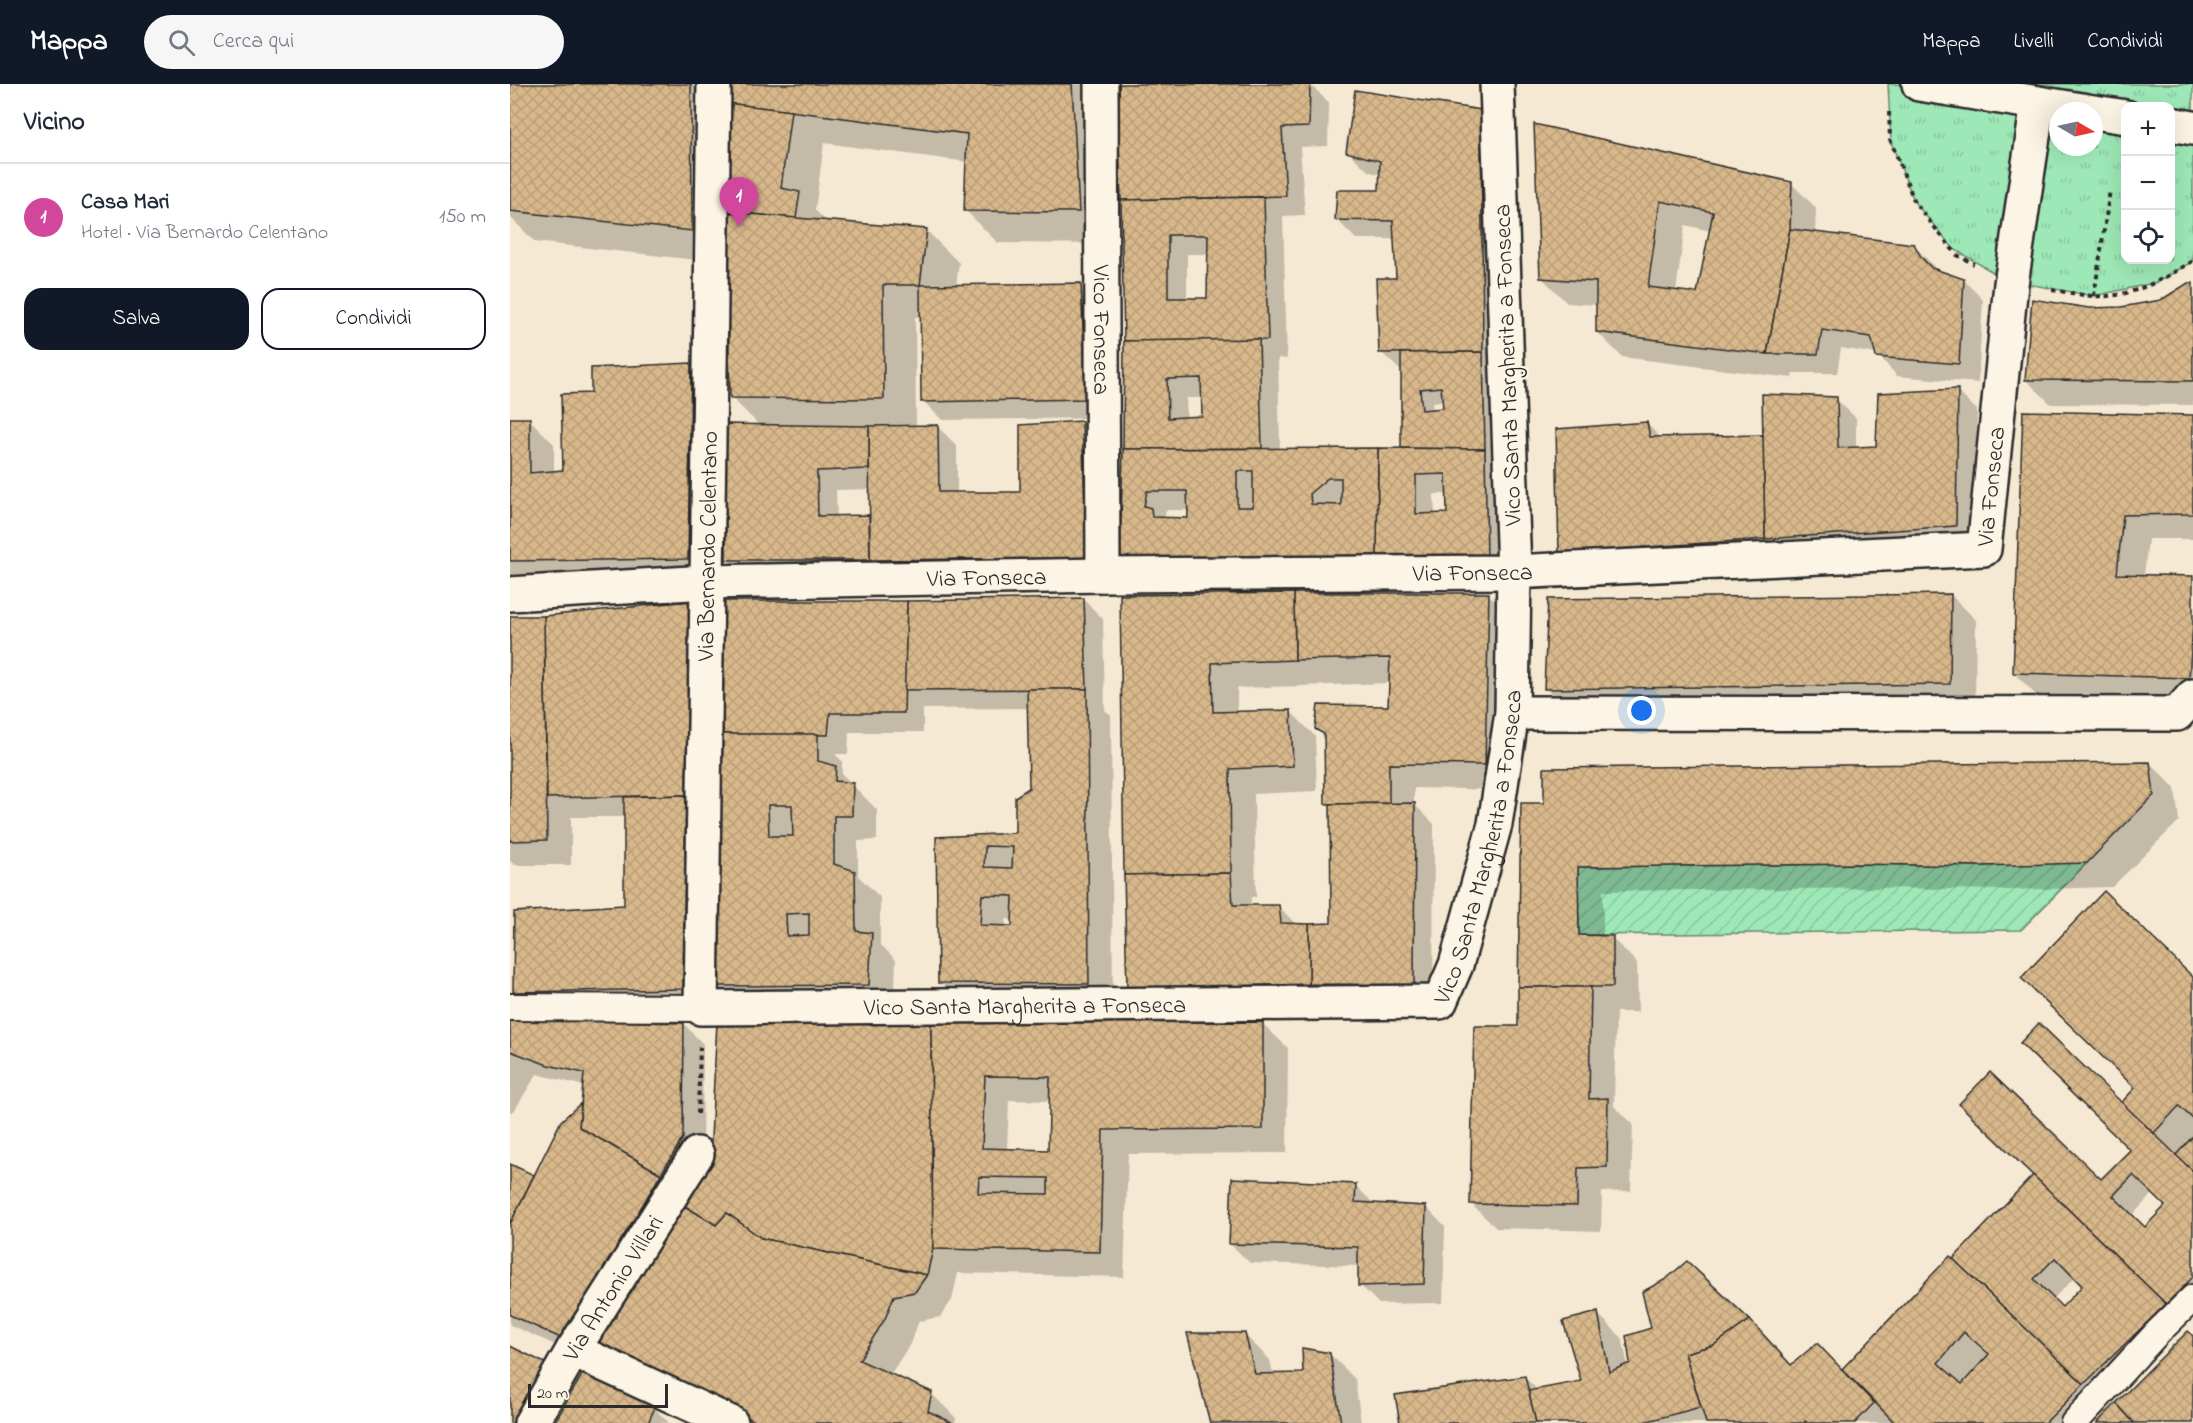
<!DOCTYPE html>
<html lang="it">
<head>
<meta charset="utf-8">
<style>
  :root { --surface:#fff; --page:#f6f6f7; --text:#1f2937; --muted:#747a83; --line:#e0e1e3; --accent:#111827 }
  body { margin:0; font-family:"Indie Flower",sans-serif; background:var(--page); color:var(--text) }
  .controls { position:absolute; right:18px; top:18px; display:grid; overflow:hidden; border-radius:12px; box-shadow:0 6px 24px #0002 }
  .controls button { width:54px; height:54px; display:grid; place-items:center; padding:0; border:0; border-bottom:2px solid var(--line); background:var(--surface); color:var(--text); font:30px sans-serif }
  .compass { position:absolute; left:1539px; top:18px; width:54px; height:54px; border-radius:50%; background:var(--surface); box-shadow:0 6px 24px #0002; rotate:99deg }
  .scale { position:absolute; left:18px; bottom:15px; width:140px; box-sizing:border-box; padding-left:6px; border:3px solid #2b2b2b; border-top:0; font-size:16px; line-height:21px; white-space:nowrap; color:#2b2b2b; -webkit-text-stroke:4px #fcf5e5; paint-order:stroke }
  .you { position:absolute; left:1132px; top:627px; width:21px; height:21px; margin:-15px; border:4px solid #fff; border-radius:50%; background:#1a73e8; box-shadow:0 0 0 9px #1a73e833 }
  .badge { display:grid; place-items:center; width:39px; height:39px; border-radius:50%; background:var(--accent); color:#fff; font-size:20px; font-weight:700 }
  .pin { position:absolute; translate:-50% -50px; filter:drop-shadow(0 2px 3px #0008) }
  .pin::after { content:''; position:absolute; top:32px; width:21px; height:18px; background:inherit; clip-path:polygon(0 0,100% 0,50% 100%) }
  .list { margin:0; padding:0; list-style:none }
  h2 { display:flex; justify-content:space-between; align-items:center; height:78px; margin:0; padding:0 24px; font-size:26px }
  h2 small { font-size:20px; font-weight:400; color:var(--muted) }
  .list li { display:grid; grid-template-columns:39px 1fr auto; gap:18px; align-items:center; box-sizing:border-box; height:108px; padding:0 24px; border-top:2px solid var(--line) }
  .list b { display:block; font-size:22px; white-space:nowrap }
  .list p { margin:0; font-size:20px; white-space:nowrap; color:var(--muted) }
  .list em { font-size:20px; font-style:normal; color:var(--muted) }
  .actions { display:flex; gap:12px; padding:18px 24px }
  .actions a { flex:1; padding:14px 0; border:2px solid var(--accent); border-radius:18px; text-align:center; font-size:21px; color:var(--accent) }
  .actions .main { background:var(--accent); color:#fff }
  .icon { flex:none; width:33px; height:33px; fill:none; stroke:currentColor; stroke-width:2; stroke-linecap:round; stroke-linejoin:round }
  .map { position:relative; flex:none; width:1683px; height:1339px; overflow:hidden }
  header { display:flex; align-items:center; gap:36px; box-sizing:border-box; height:84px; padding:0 30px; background:var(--accent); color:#fff }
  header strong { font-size:28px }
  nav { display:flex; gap:33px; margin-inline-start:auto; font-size:21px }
  .search { width:420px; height:54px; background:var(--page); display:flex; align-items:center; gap:15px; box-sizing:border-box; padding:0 21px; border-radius:33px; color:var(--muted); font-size:22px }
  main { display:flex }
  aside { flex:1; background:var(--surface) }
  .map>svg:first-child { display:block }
</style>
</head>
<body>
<header>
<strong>Mappa</strong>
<div class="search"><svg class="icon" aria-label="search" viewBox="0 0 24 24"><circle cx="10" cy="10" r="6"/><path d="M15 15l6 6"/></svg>Cerca qui</div>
<nav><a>Mappa</a><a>Livelli</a><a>Condividi</a></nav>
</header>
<main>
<aside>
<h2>Vicino<small></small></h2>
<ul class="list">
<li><span class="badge" style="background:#d1479c">1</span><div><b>Casa Mari</b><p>Hotel · Via Bernardo Celentano</p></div><em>150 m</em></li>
</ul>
<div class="actions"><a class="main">Salva</a><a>Condividi</a></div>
</aside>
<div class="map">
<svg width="1683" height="1339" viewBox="0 0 1683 1339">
  <defs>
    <pattern id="park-tufts" width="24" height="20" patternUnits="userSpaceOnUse" patternTransform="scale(1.5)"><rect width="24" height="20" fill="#9ee8b7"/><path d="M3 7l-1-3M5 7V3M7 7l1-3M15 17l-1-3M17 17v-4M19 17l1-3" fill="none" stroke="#88c79e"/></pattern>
    <pattern id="garden-furrows" width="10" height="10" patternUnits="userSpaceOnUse" patternTransform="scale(1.5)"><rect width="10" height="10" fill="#9ee8b7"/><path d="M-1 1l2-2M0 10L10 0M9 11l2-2" fill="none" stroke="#88c79e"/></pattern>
    <pattern id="building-cross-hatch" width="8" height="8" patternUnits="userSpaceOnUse" patternTransform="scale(1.5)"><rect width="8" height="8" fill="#d8b88b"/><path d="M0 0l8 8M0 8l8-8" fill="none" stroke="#ba9e78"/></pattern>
  </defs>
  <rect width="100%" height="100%" fill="#f5e9d3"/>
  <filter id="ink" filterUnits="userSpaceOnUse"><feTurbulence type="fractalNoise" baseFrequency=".0167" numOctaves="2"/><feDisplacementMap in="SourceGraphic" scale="12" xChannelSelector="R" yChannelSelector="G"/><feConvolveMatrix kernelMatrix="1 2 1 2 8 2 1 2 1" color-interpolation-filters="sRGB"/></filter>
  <g filter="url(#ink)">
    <!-- park -->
    <path fill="url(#park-tufts)" stroke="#648a71" stroke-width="1.5" fill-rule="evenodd" d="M1378 0H1683V177L1648 198 1584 212 1496 196 1444 165 1405 119 1381 58ZM1616 22H1660V176H1616ZM1548 27H1584V63H1548Z"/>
    <!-- garden -->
    <polygon fill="url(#garden-furrows)" stroke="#648a71" stroke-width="1.5" points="1536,779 1577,779 1511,846 1069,851 1068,783 1344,780 1472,782"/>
    <!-- shadow -->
    <g fill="#0003" fill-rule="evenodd">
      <polygon points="0,0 213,0 214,179 25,158 0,133"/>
      <path d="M219 0H593L601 160 488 159 455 126 458 78 314 59 305 126 317 138 416 146 449 179 446 202 571 200 590 220 594 334 432 336 413 317 412 233H405L406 343 427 342 447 362V410L512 409 572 338 591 358 596 493 238 495 218 476 250 342 221 313ZM361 405V433H327L326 406Z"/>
      <path d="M608 0H800L819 19 818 62 790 63 795 131 773 132 777 275 768 274 770 366 895 367 892 364V288L871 268 888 195 886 155H846L826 135 871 108V91L858 87 838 68 970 28 990 47 996 493 612 475 615 256ZM677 170H699L698 215H677ZM676 314H693L694 333 677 334ZM933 317 934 325 923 326 922 318ZM924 410H938L939 431H925ZM656 426H679V435H654Z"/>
      <path d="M1026 42 1281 99 1306 124 1305 150 1403 161 1423 181 1426 186 1418 178H1414L1426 191 1454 196 1473 216 1468 299 1387 292 1367 270 1331 264 1327 289H1283L1282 294 1112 273 1087 248V221L1057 219 1032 194ZM1175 141 1201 147 1189 211 1166 208Z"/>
      <polygon points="1683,201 1683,321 1541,320 1516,296 1579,225 1611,225 1652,217"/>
      <polygon points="180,281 205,306 203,499 0,503 0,335 19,335 44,360 44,388 54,387"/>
      <polygon points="1447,307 1467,326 1465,461 1070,488 1050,468 1137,340 1151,354 1255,352 1326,315 1346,334 1346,364 1368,363"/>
      <polygon points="1515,329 1683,332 1683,455 1638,455 1634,492 1683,494 1683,617 1529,614 1504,589"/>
      <path d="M978 510 1003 535 1000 706 904 704V720L924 740 923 920 638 924 612 513ZM880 599 879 624 807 644 815 653 817 719 821 724 822 840 787 841 769 823 741 822V813H746L744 710 807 707 805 652 780 627 727 629V604Z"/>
      <polygon points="1441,511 1466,536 1465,625 1060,630 1036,605"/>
      <path d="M574 516 593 535 595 626 601 631 603 924 455 923 430 898 427 754 507 750 521 704 519 624 413 625V648H339L338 670H325L332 677V690L367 726V756L348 757V792L370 813V860L386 876 384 925 233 926 208 901 215 650ZM496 835 504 836V844H496Z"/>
      <polygon points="179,519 198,539 192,924 24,927 4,907 116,823 116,733 61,733 61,781 5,781 0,777 0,534 34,533"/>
      <polygon points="1640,679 1665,704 1669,737 1602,803 1498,806 1370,804 1093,807 1093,853 1102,854 1127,879 1128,928 1106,928 1104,1022 1123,1040 1121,1107 1092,1108 1091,1147 986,1144 961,1120 1010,944 1012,721"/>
      <path d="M1683 895V1230L1592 1320 1598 1326 1584 1339H892L1015 1294 1028 1306 1073 1298 1087 1229 1112 1254 1118 1282 1239 1237 1282 1282 1333 1287 1440 1174 1443 1177 1591 1097 1621 1066 1612 1021 1627 1005ZM1660 1064 1675 1078 1659 1066ZM1643 1109 1657 1123 1635 1145 1622 1132ZM1565 1193 1574 1202 1552 1225 1542 1216Z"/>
      <path d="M0 937 174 940 193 960 192 1074H201L208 939 753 940 778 964 777 1069 618 1070 614 1193 448 1189 442 1216 430 1233 409 1237 400 1260 380 1291 421 1309 446 1334 445 1339H223L0 1241V1082L25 1094 52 1038 73 1019 74 1002 27 990 4 1027 0 1028ZM499 1016 541 1017 539 1067 497 1066Z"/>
      <polygon points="846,1102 864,1120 916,1123 935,1143 933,1219 869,1220 850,1201 850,1182 740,1179 720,1160"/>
      <polygon points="735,1251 760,1276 763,1291 794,1291 820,1270 845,1295 851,1339 702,1339"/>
      <polygon points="144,1324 159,1339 46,1339"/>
    </g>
    <!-- building -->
    <g fill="url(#building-cross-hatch)" stroke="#2b2b2b" stroke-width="1.5" fill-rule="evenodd">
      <polygon points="0,0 181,0 182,147 0,127"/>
      <polygon points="217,0 562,0 569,128 454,127 457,50 217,19"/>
      <polygon points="607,0 800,0 799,43 772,44 776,112 611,116"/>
      <polygon points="845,6 971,26 973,268 869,269 866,194 886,194 883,137 825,136 827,106 869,106 870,77 836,68"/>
      <polygon points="217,19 281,27 271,104 290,108 286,134 216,128"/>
      <path d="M1024 40 1282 98 1280 145 1257 270 1086 248V198L1030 194ZM1150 117 1203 128 1187 209 1138 203Z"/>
      <path d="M754 113 758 256 614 257 611 116ZM658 151H698L697 214H658Z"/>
      <polygon points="216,128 417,145 410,201 373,201 374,315 220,314"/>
      <polygon points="1280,145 1404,160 1411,173 1422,184 1454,195 1449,280 1366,273 1361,253 1312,246 1308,270 1257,270"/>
      <polygon points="571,199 576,315 411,318 410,201"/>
      <polygon points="1678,199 1683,199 1683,297 1515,296 1522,215 1579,224 1611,223 1651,216"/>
      <path d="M749 255 752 364 613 365 614 257ZM691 294 692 332 658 334 657 295Z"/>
      <path d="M973 268 975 365 891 364V269ZM931 303 933 324 912 326 910 305Z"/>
      <polygon points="181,279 178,475 0,477 0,334 20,334 20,389 53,386 51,310 81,309 81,284"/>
      <polygon points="1448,305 1446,442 1255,455 1252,310 1327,313 1328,364 1366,362 1368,309"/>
      <polygon points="1513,327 1683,331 1683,430 1613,431 1607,490 1683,492 1683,540 1679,594 1503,589"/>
      <polygon points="572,337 577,474 360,476 359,342 428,341 429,408 510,408 510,341"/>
      <polygon points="1137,338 1140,353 1253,351 1255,455 1049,469 1046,345"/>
      <polygon points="215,340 359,342 359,385 307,387 308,432 359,431 360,476 216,476"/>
      <path d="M868 364 975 365 977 474H867ZM936 390 937 429 906 430V391Z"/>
      <path d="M868 364 867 474 610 475 613 365ZM727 387H743V423H727ZM818 394H831V421L801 420 800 409ZM637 407H677L678 434 642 433 641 424 634 422Z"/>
      <polygon points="784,509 979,509 975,681 879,680 879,719 815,720 814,650 805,645 808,621 878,622 880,574 785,576"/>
      <polygon points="784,509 785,576 702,579 703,628 781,626 783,682 720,685 721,789 614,791 610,511"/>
      <polygon points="1441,510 1440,600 1034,605 1038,515"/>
      <polygon points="574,514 577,605 394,606 397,517"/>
      <polygon points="180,517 176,711 37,714 34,532"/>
      <polygon points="214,517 397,517 394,629 320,629 318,651 213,650"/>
      <polygon points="0,532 34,532 37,756 0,757"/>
      <path d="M517 605H577L579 900 428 899 426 753 505 749V713L519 704ZM475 762 503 763 502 784 474 783ZM472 811 503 812 502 842 470 841Z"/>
      <path d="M213 650H308V677L326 682 325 697 343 699 342 732H324V780L345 787 346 847 362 849 359 901 206 902ZM258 721H282L283 752H259ZM299 829V851L277 852 276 830Z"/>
      <polygon points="1640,678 1644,711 1577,779 1472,782 1344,780 1068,783 1069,851 1103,852 1103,903 1008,903 1011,719 1034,719 1034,684"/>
      <polygon points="176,711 173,905 3,908 4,828 114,821 114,713"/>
      <polygon points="905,719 904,901 799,900 799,840 821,839 820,720"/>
      <polygon points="721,789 723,821 769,821 771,839 799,840 799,900 617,905 614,791"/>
      <polygon points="1594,807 1683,893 1683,1035 1669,1022 1644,1049 1611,1019 1625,1004 1511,894"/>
      <polygon points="1008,903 1081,903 1079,1015 1098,1014 1097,1083 1068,1084 1067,1122 960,1120 964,942 1008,942"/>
      <polygon points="0,935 174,939 173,1054 151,1090 69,1043 74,989 38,981 0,967"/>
      <polygon points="207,938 421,939 423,1165 417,1191 251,1154 217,1129 206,1141 168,1118 200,1074"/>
      <path d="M753 938V1045L593 1046 590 1168 423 1165 421 939ZM475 992 540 993 538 1066 472 1064ZM469 1093 538 1094V1110L468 1109Z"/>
      <path d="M1529 939 1683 1087V1193L1656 1220 1449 1020 1480 988 1591 1095 1620 1066 1510 959ZM1623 1091 1655 1122 1635 1143 1603 1112Z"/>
      <polygon points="71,1019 69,1043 151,1090 53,1255 0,1231 0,1140 51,1037"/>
      <polygon points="1683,1052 1683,1087 1666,1071"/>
      <polygon points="0,1080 24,1091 0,1140"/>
      <path d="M1523 1091 1656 1220 1574 1300 1443 1175ZM1545 1174 1572 1202 1552 1223 1524 1195Z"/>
      <polygon points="722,1094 846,1100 845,1118 916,1122 914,1200 848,1202 848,1163 719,1160"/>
      <polygon points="168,1118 206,1141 217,1129 251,1154 417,1191 405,1208 384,1212 375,1235 349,1276 422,1308 418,1327 443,1339 249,1339 79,1260"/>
      <path d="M1440 1172 1574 1300 1535 1339H1385L1332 1285ZM1454 1248 1479 1270 1452 1300 1428 1279Z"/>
      <polygon points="1177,1177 1240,1236 1204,1261 1175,1269 1191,1323 1130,1339 1026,1339 1018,1307 1071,1297 1053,1237 1088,1228 1099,1288 1120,1279 1116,1252 1141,1244 1132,1208 1156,1195"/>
      <polygon points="1240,1236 1281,1281 1307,1259 1364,1319 1345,1339 1298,1339 1295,1337 1295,1339 1196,1339 1175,1269 1204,1261"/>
      <polygon points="1678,1247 1683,1252 1683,1339 1624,1339 1606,1319"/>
      <polygon points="677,1249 735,1249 745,1290 793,1289 792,1264 820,1269 831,1339 700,1339"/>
      <polygon points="0,1262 41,1282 7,1339 0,1339"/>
      <polygon points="73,1289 145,1323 138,1339 44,1339"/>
      <polygon points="1015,1292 1026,1339 890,1339 885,1311"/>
      <polygon points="1606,1319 1624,1339 1587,1339"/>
    </g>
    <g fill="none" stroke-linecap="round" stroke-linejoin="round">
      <defs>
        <g id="service">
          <polyline points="0,923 191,924"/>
          <polyline points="1564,1339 1648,1248 1683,1214"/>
        </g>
        <g id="minor">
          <path id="s1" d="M204 0 191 924 930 918 946 881 985 740 1002 629 1004 488 987 0"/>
          <path id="s2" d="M591 0 593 491"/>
          <path id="s3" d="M0 510 197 498 593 491 1004 488 1474 465 1501 200 1528 19"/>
          <polyline points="1002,629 1667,630 1683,612"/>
          <polyline points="63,1266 221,1339"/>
          <path id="s4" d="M21 1339 63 1266 187 1070"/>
        </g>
        <g id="primary">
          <polyline points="1409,0 1578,27"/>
          <polyline points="1584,28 1616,33"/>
          <polyline points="1660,40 1683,44"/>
        </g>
      </defs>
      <!-- service casing -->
      <use href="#service" stroke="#2b2b2b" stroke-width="30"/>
      <!-- minor casing -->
      <use href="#minor" stroke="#2b2b2b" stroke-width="38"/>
      <!-- primary casing -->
      <use href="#primary" stroke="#2b2b2b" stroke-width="38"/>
      <!-- path -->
      <g stroke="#2b2b2b" stroke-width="4" stroke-dasharray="4.5 4.5" stroke-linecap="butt">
        <polyline points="1379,28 1380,55 1405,119 1447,171 1464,180"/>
        <path d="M1542 206C1556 208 1570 211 1583 212 1619 215 1654 195 1683 177"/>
        <polyline points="1584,212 1600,106"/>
        <polyline points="188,1030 190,963"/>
      </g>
      <!-- service -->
      <use href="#service" stroke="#fcf5e5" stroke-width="26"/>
      <!-- minor -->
      <use href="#minor" stroke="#fcf5e5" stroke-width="33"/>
      <!-- primary -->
      <use href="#primary" stroke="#fcf5e5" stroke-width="33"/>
    </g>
  </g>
  <g text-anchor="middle" stroke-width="4.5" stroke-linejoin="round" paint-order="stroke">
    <!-- street labels -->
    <g font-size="24" fill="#2b2b2b" stroke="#fcf5e5">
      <text dy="8" stroke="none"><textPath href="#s2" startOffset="246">Vico Fonseca</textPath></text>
      <text transform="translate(997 281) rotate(-92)" y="8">Vico Santa Margherita a Fonseca</text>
      <text dy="8" stroke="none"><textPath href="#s3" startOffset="1538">Via Fonseca</textPath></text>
      <text transform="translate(197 462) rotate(-89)" y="8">Via Bernardo Celentano</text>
      <text dy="8" stroke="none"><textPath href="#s3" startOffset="963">Via Fonseca</textPath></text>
      <text dy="8" stroke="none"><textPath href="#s3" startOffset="477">Via Fonseca</textPath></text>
      <text dy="8" stroke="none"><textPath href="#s1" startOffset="1824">Vico Santa Margherita a Fonseca</textPath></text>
      <text dy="8" stroke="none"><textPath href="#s1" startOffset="1248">Vico Santa Margherita a Fonseca</textPath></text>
      <text dy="8" stroke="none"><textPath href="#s4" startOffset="158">Via Antonio Villari</textPath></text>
    </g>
  </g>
</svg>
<div class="controls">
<button>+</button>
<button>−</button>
<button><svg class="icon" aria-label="locate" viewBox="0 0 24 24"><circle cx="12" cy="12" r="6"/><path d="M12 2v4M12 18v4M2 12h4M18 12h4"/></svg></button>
</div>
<svg class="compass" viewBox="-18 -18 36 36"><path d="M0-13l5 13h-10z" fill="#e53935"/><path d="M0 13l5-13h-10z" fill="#747a83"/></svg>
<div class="scale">20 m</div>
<div class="you"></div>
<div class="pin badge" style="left:229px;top:143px;background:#d1479c">1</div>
</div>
</main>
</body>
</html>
